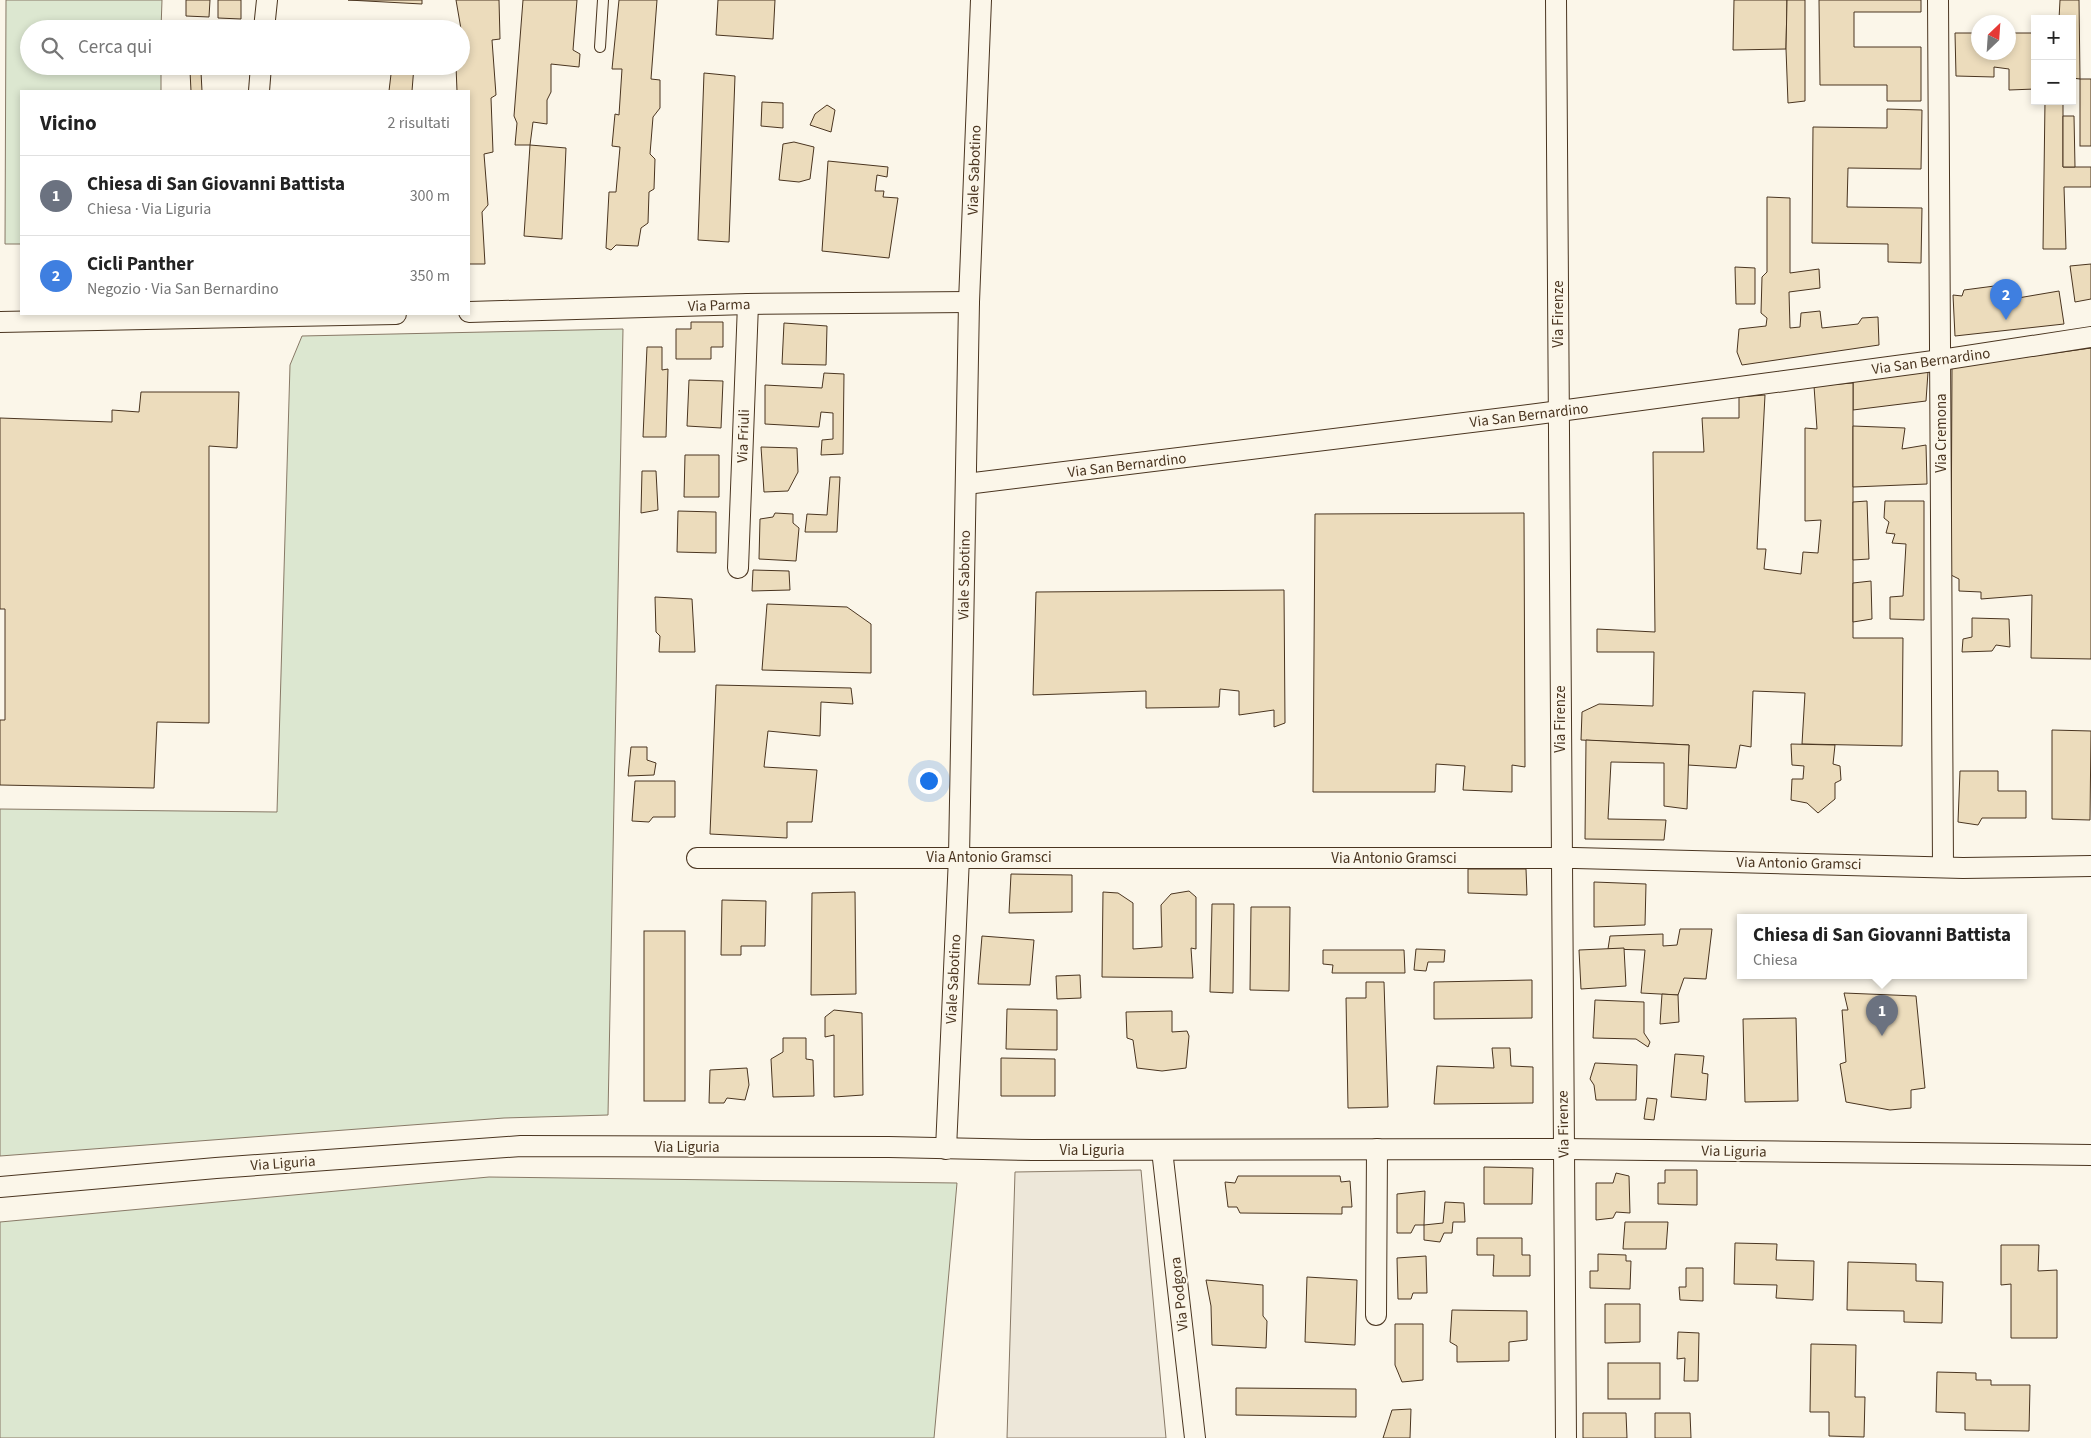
<!DOCTYPE html>
<html lang="it">
<head>
<meta charset="utf-8">
<style>
  :root { --surface:#fff; --page:#f6f6f6; --text:#222; --muted:#767676; --line:#e0e0e0; --accent:#2563eb }
  body { margin:0; font-family:"Source Sans 3",sans-serif; background:var(--page); color:var(--text) }
  .controls { position:absolute; right:15px; top:15px; display:grid; overflow:hidden; border-radius:0px; box-shadow:0 2px 8px #0003 }
  .controls button { width:45px; height:45px; display:grid; place-items:center; padding:0; border:0; border-bottom:1px solid var(--line); background:var(--surface); color:var(--text); font:25px sans-serif }
  .compass { position:absolute; left:1971px; top:15px; width:45px; height:45px; border-radius:50%; background:var(--surface); box-shadow:0 2px 8px #0003; rotate:25deg }
  .you { position:absolute; left:928px; top:780px; width:18px; height:18px; margin:-12px; border:4px solid #fff; border-radius:50%; background:#1a73e8; box-shadow:0 0 0 8px #1a73e833 }
  .badge { display:grid; place-items:center; width:32px; height:32px; border-radius:50%; background:var(--accent); color:#fff; font-size:16px; font-weight:700 }
  .pin { position:absolute; translate:-50% -41px; filter:drop-shadow(0 1px 2px #0008) }
  .pin::after { content:''; position:absolute; top:26px; width:18px; height:15px; background:inherit; clip-path:polygon(0 0,100% 0,50% 100%) }
  .popup { position:absolute; left:1737px; top:914px; width:290px; height:65px; box-sizing:border-box; display:grid; place-content:center; border-radius:0px; background:var(--surface); filter:drop-shadow(0 1px 4px #0005); font-size:16px; white-space:nowrap; color:var(--muted) }
  .popup b { font-size:19px; color:var(--text) }
  .popup::after { content:''; position:absolute; left:50%; top:100%; margin-left:-10px; border:10px solid transparent; border-top-color:var(--surface) }
  .list { margin:0; padding:0; list-style:none }
  h2 { display:flex; justify-content:space-between; align-items:center; height:65px; margin:0; padding:0 20px; font-size:21px }
  h2 small { font-size:16px; font-weight:400; color:var(--muted) }
  .list li { display:grid; grid-template-columns:32px 1fr auto; gap:15px; align-items:center; box-sizing:border-box; height:80px; padding:0 20px; border-top:1px solid var(--line) }
  .list b { display:block; font-size:19px; white-space:nowrap }
  .list p { margin:0; font-size:16px; white-space:nowrap; color:var(--muted) }
  .list em { font-size:16px; font-style:normal; color:var(--muted) }
  .icon { flex:none; width:28px; height:28px; fill:none; stroke:currentColor; stroke-width:2; stroke-linecap:round; stroke-linejoin:round }
  .map { position:relative; flex:none; width:2091px; height:1438px; overflow:hidden }
  .search { position:absolute; background:var(--surface); box-shadow:0 2px 8px #0003; left:20px; top:20px; width:450px; height:55px; display:flex; align-items:center; gap:12px; box-sizing:border-box; padding:0 18px; border-radius:28px; color:var(--muted); font-size:19px }
  .panel { position:absolute; background:var(--surface); box-shadow:0 2px 8px #0003; left:20px; top:90px; width:450px; height:225px; border-radius:0px }
  .map>svg:first-child { display:block }
</style>
</head>
<body>
<div class="map">
<svg width="2091" height="1438" viewBox="0 0 2091 1438">
  <rect width="100%" height="100%" fill="#fbf6e9"/>
  <!-- green -->
  <g fill="#dce7d0" stroke="#887966">
    <polygon points="6,0 162,0 161,29 29,29 29,66 161,66 161,91 21,91 21,244 5,244"/>
    <polygon points="623,329 608,1115 504,1118 0,1156 0,809 277,812 290,365 302,336"/>
    <polygon points="489,1177 957,1183 934,1438 0,1438 0,1222"/>
  </g>
  <!-- parking -->
  <polygon fill="#ede7d9" stroke="#887966" points="1141,1170 1166,1438 1007,1438 1015,1172"/>
  <!-- building -->
  <g fill="#ecdcbc" stroke="#4a3520">
    <polygon points="186,0 210,0 209,17 186,16"/>
    <polygon points="218,0 241,0 241,19 218,18"/>
    <polygon points="348,0 422,0 422,4"/>
    <polygon points="456,0 499,0 500,39 492,40 496,95 491,98 493,152 484,154 488,205 482,212 485,264 469,264 469,91 457,91 456,66 461,66 461,29"/>
    <polygon points="523,0 577,0 573,50 580,54 579,67 551,64 551,92 547,100 547,124 533,122 530,145 515,145 517,123 514,116"/>
    <polygon points="619,0 657,0 651,79 660,80 660,108 653,117 650,154 655,159 654,189 649,192 648,223 641,228 638,246 616,245 611,250 606,248 609,192 616,192 620,147 612,146 615,114 619,115 622,69 612,69"/>
    <polygon points="718,0 775,0 773,39 716,35"/>
    <polygon points="1734,0 1787,0 1786,49 1733,50"/>
    <polygon points="1787,0 1805,0 1805,101 1788,103 1786,49"/>
    <polygon points="1819,0 1921,0 1921,12 1854,12 1854,47 1921,47 1921,101 1887,101 1887,85 1820,85"/>
    <polygon points="2060,0 2079,0 2080,79 2072,78 2072,19 2059,19"/>
    <polygon points="1955,33 1978,33 1978,52 2008,52 2008,33 2035,33 2035,89 2009,90 2009,69 1994,67 1994,77 1956,76"/>
    <polygon points="392,66 414,66 412,91 389,91"/>
    <polygon points="190,71 201,72 202,91 191,91"/>
    <polygon points="704,73 735,76 729,242 698,240"/>
    <rect x="2080" y="79" width="11" height="67"/>
    <polygon points="2045,101 2063,101 2063,167 2091,167 2091,187 2064,187 2066,249 2043,249"/>
    <polygon points="762,102 783,103 783,128 761,126"/>
    <polygon points="827,105 835,110 831,132 810,125 815,114"/>
    <polygon points="1887,109 1922,110 1921,169 1848,168 1847,207 1922,208 1921,263 1888,262 1888,244 1812,243 1813,127 1887,128"/>
    <polygon points="2063,116 2074,116 2075,167 2063,167"/>
    <polygon points="794,142 814,147 810,179 799,182 779,180 783,144"/>
    <polygon points="530,145 566,148 562,239 524,236"/>
    <polygon points="828,161 888,167 887,177 877,175 875,191 884,191 883,197 898,198 889,258 822,251"/>
    <polygon points="1767,197 1790,198 1790,273 1819,269 1820,288 1789,292 1790,328 1800,327 1801,313 1820,311 1822,328 1858,324 1862,318 1878,317 1879,345 1742,365 1737,352 1739,329 1766,326 1767,318 1761,313 1762,277 1767,272"/>
    <polygon points="2091,264 2091,299 2075,302 2070,266"/>
    <polygon points="1735,267 1755,268 1755,304 1736,304"/>
    <polygon points="2002,285 2004,291 2018,289 2018,298 2059,291 2064,324 1955,336 1953,295 1962,296 1964,290"/>
    <polygon points="691,322 723,322 723,347 711,347 711,359 676,359 676,329 691,329"/>
    <polygon points="784,323 827,326 826,365 782,364"/>
    <polygon points="647,347 662,347 662,370 668,369 666,437 643,437"/>
    <polygon points="2091,348 2091,659 2031,658 2032,595 1981,599 1981,592 1959,591 1959,579 1951,575 1952,367"/>
    <polygon points="1928,372 1926,401 1853,410 1853,378"/>
    <polygon points="824,373 844,374 843,454 821,455 822,440 833,439 833,413 821,412 819,427 765,424 765,385 822,388"/>
    <polygon points="689,380 723,381 721,428 687,426"/>
    <polygon points="1853,383 1853,638 1903,638 1902,746 1802,744 1805,693 1753,691 1751,747 1740,745 1736,768 1688,765 1689,745 1581,740 1582,712 1599,704 1653,706 1654,652 1597,652 1597,629 1655,632 1653,452 1704,452 1702,418 1739,418 1739,397 1765,395 1757,549 1766,549 1764,569 1801,574 1803,552 1818,553 1821,520 1805,521 1805,428 1817,429 1814,386"/>
    <polygon points="141,392 239,392 237,448 209,446 209,723 157,722 154,788 0,785 0,720 5,720 5,609 0,609 0,418 112,422 112,410 139,412"/>
    <polygon points="1853,426 1905,428 1902,449 1926,445 1927,484 1853,487"/>
    <polygon points="761,447 797,448 798,472 788,491 764,492"/>
    <polygon points="685,455 719,455 719,497 684,497"/>
    <polygon points="642,471 656,471 658,510 641,513"/>
    <polygon points="830,477 840,477 837,532 805,532 807,514 827,515"/>
    <polygon points="1867,501 1869,559 1853,560 1853,502"/>
    <polygon points="1885,501 1924,501 1924,620 1890,619 1890,597 1903,596 1906,544 1892,543 1895,534 1886,533 1889,522 1884,518"/>
    <polygon points="678,511 716,512 716,553 677,552"/>
    <polygon points="775,513 793,514 793,523 799,528 796,561 759,559 760,519 773,517"/>
    <polygon points="1524,513 1525,767 1512,765 1512,792 1463,790 1465,766 1436,764 1435,792 1313,792 1315,514"/>
    <polygon points="753,570 789,571 790,590 752,591"/>
    <polygon points="1871,581 1872,619 1853,622 1853,583"/>
    <polygon points="1284,590 1285,723 1274,727 1274,710 1239,715 1239,691 1220,689 1219,707 1146,708 1146,691 1033,695 1036,592"/>
    <polygon points="655,597 692,599 695,652 659,652 660,636 656,632"/>
    <polygon points="767,604 847,607 871,624 871,673 762,670"/>
    <polygon points="1972,618 2009,619 2010,647 1996,645 1992,651 1962,652 1963,639 1972,637"/>
    <polygon points="716,685 851,688 853,704 821,702 820,736 768,731 764,767 817,770 812,822 787,822 787,838 710,834"/>
    <polygon points="2052,730 2091,731 2090,820 2052,819"/>
    <polygon points="1586,740 1689,745 1687,809 1664,806 1664,763 1611,762 1608,819 1666,820 1664,840 1585,839"/>
    <polygon points="1791,744 1835,745 1833,764 1840,766 1841,780 1835,783 1835,799 1818,813 1807,803 1791,800 1792,779 1803,779 1804,766 1792,765"/>
    <polygon points="631,747 647,747 647,760 656,763 654,775 628,776"/>
    <polygon points="1960,771 1998,771 1998,791 2026,791 2026,818 1982,818 1978,825 1958,822"/>
    <polygon points="635,781 675,781 675,817 653,817 649,822 632,821"/>
    <polygon points="1468,869 1526,869 1527,895 1468,893"/>
    <polygon points="1011,874 1072,875 1072,912 1009,913"/>
    <polygon points="1594,882 1646,884 1645,925 1594,927"/>
    <polygon points="1189,891 1196,897 1196,949 1191,948 1193,978 1102,977 1103,892 1118,893 1133,903 1133,949 1162,947 1161,905 1171,894"/>
    <polygon points="855,892 856,994 811,995 812,893"/>
    <polygon points="722,900 766,901 765,946 741,946 741,955 721,955"/>
    <polygon points="1212,904 1234,904 1233,993 1210,992"/>
    <polygon points="1251,907 1290,907 1289,991 1250,990"/>
    <polygon points="1680,929 1712,929 1706,979 1684,978 1678,995 1641,993 1645,950 1608,949 1610,936 1663,934 1663,946 1677,945"/>
    <rect x="644" y="931" width="41" height="170"/>
    <polygon points="982,936 1034,940 1030,985 978,984"/>
    <polygon points="1624,948 1626,986 1581,989 1579,950"/>
    <polygon points="1416,949 1445,950 1444,962 1428,962 1426,971 1414,970"/>
    <polygon points="1323,950 1404,950 1405,973 1332,973 1333,965 1323,964"/>
    <polygon points="1080,975 1081,998 1057,999 1056,976"/>
    <polygon points="1532,980 1532,1018 1434,1019 1434,982"/>
    <polygon points="1366,982 1384,982 1388,1107 1348,1108 1346,998 1366,998"/>
    <polygon points="1844,993 1916,996 1925,1088 1911,1090 1911,1108 1890,1110 1846,1102 1840,1064 1846,1062 1842,1010 1848,1010"/>
    <polygon points="1662,994 1678,995 1679,1022 1660,1024"/>
    <polygon points="1595,1000 1644,1002 1644,1033 1650,1042 1648,1047 1636,1039 1593,1038"/>
    <polygon points="1007,1009 1057,1010 1057,1050 1006,1049"/>
    <polygon points="834,1010 862,1013 863,1095 834,1097 834,1035 825,1037 825,1017"/>
    <polygon points="1172,1011 1172,1032 1187,1031 1189,1036 1186,1068 1162,1071 1137,1068 1133,1040 1127,1038 1126,1012"/>
    <polygon points="1796,1018 1798,1101 1745,1102 1743,1019"/>
    <polygon points="783,1038 806,1038 806,1059 813,1060 814,1096 773,1097 771,1059 783,1052"/>
    <polygon points="1492,1048 1510,1048 1511,1066 1533,1067 1533,1103 1434,1104 1437,1066 1494,1068"/>
    <polygon points="1675,1054 1704,1056 1702,1073 1708,1074 1706,1100 1671,1097"/>
    <polygon points="1001,1058 1055,1059 1055,1096 1001,1096"/>
    <polygon points="1595,1063 1637,1065 1636,1100 1596,1100 1594,1085 1590,1079"/>
    <polygon points="747,1068 749,1085 745,1100 727,1098 724,1103 709,1103 710,1070"/>
    <polygon points="1647,1098 1657,1099 1654,1120 1644,1119"/>
    <polygon points="1484,1167 1533,1168 1532,1204 1484,1204"/>
    <polygon points="1665,1170 1697,1170 1697,1205 1658,1204 1658,1183 1665,1183"/>
    <polygon points="1616,1173 1629,1176 1630,1213 1616,1212 1613,1218 1596,1220 1596,1183 1613,1183"/>
    <polygon points="1238,1176 1340,1176 1341,1182 1350,1181 1352,1207 1342,1207 1342,1214 1240,1213 1237,1207 1228,1207 1225,1182 1235,1183"/>
    <polygon points="1425,1191 1424,1225 1415,1225 1411,1233 1397,1233 1397,1194"/>
    <polygon points="1445,1202 1464,1203 1465,1222 1453,1222 1452,1233 1444,1233 1440,1242 1424,1240 1424,1225 1443,1223"/>
    <polygon points="1625,1222 1668,1222 1666,1249 1623,1249"/>
    <polygon points="1477,1238 1522,1238 1522,1255 1530,1255 1530,1276 1493,1276 1494,1255 1477,1255"/>
    <polygon points="1735,1243 1777,1244 1776,1260 1814,1261 1813,1300 1776,1298 1777,1285 1734,1284"/>
    <polygon points="2001,1245 2039,1245 2038,1271 2057,1270 2057,1338 2011,1338 2011,1284 2001,1285"/>
    <polygon points="1598,1254 1626,1255 1626,1261 1631,1261 1630,1289 1590,1288 1590,1271 1598,1271"/>
    <polygon points="1426,1256 1427,1293 1413,1293 1411,1299 1398,1299 1397,1258"/>
    <polygon points="1848,1262 1916,1264 1916,1281 1943,1282 1942,1323 1904,1322 1904,1311 1847,1310"/>
    <polygon points="1686,1268 1703,1268 1703,1301 1680,1300 1679,1287 1686,1287"/>
    <polygon points="1307,1277 1357,1280 1355,1345 1305,1342"/>
    <polygon points="1206,1280 1263,1285 1263,1316 1267,1321 1266,1348 1212,1345 1211,1306"/>
    <polygon points="1605,1304 1640,1304 1640,1342 1605,1343"/>
    <polygon points="1452,1310 1527,1311 1527,1340 1509,1342 1509,1361 1457,1362 1457,1346 1450,1342"/>
    <polygon points="1395,1324 1423,1324 1423,1380 1402,1382 1395,1365"/>
    <polygon points="1678,1332 1699,1333 1698,1381 1684,1381 1685,1358 1677,1359"/>
    <polygon points="1811,1344 1856,1345 1855,1397 1865,1397 1864,1437 1829,1436 1829,1412 1810,1412"/>
    <rect x="1608" y="1363" width="52" height="36"/>
    <polygon points="1937,1372 1976,1373 1976,1380 1991,1380 1991,1385 2030,1385 2029,1431 1965,1430 1965,1413 1936,1412"/>
    <polygon points="1236,1388 1356,1389 1356,1417 1236,1415"/>
    <polygon points="1411,1409 1410,1438 1383,1438 1392,1410"/>
    <polygon points="1583,1413 1626,1413 1627,1438 1583,1438"/>
    <polygon points="1655,1413 1690,1413 1691,1438 1655,1438"/>
  </g>
  <g fill="none" stroke-linecap="round" stroke-linejoin="round">
    <defs>
      <polyline id="service" points="600,47 603,0"/>
      <g id="minor">
        <polyline points="1556,0 1566,1438"/>
        <polyline points="1938,0 1943,866"/>
        <polyline points="264,29 267,0"/>
        <polyline points="259,91 261,66"/>
        <polyline points="469,312 748,304 969,302"/>
        <polyline points="0,322 396,314"/>
        <polyline points="966,484 1537,414 1941,360 2091,337"/>
        <polyline points="738,568 748,304"/>
        <polyline points="697,858 1575,858 1963,868 2091,866"/>
        <polyline points="946,1149 959,857 969,302 981,0"/>
        <polyline points="1162,1150 1195,1438"/>
        <polyline points="0,1187 216,1168 521,1146 889,1147 1033,1150 1563,1149 2091,1155"/>
        <polyline points="1376,1315 1377,1149"/>
      </g>
    </defs>
    <!-- service casing -->
    <use href="#service" stroke="#4a3520" stroke-width="12"/>
    <!-- minor casing -->
    <use href="#minor" stroke="#4a3520" stroke-width="22"/>
    <!-- service -->
    <use href="#service" stroke="#fbf6e9" stroke-width="10"/>
    <!-- minor -->
    <use href="#minor" stroke="#fbf6e9" stroke-width="20"/>
  </g>
  <g text-anchor="middle" stroke-width="4" stroke-linejoin="round" paint-order="stroke">
    <!-- street labels -->
    <g font-size="15" fill="#4a3520" stroke="#fbf6e9">
      <text transform="translate(974 170) rotate(-88)" y="5">Viale Sabotino</text>
      <text transform="translate(719 305) rotate(-2)" y="5">Via Parma</text>
      <text transform="translate(1558 314) rotate(-90)" y="5">Via Firenze</text>
      <text transform="translate(1931 361) rotate(-8)" y="5">Via San Bernardino</text>
      <text transform="translate(1529 415) rotate(-7)" y="5">Via San Bernardino</text>
      <text transform="translate(1941 433) rotate(-90)" y="5">Via Cremona</text>
      <text transform="translate(743 436) rotate(-88)" y="5">Via Friuli</text>
      <text transform="translate(1127 465) rotate(-7)" y="5">Via San Bernardino</text>
      <text transform="translate(964 575) rotate(-89)" y="5">Viale Sabotino</text>
      <text transform="translate(1560 719) rotate(-90)" y="5">Via Firenze</text>
      <text x="989" y="862">Via Antonio Gramsci</text>
      <text x="1394" y="863">Via Antonio Gramsci</text>
      <text transform="translate(1799 863) rotate(1)" y="5">Via Antonio Gramsci</text>
      <text transform="translate(953 979) rotate(-87)" y="5">Viale Sabotino</text>
      <text transform="translate(1563 1124) rotate(-91)" y="5">Via Firenze</text>
      <text x="687" y="1152">Via Liguria</text>
      <text x="1092" y="1155">Via Liguria</text>
      <text transform="translate(1734 1151) rotate(1)" y="5">Via Liguria</text>
      <text transform="translate(283 1163) rotate(-4)" y="5">Via Liguria</text>
      <text transform="translate(1179 1294) rotate(-96)" y="5">Via Podgora</text>
    </g>
  </g>
</svg>
<div class="controls">
<button>+</button>
<button>−</button>
</div>
<svg class="compass" viewBox="-18 -18 36 36"><path d="M0-13l5 13h-10z" fill="#e53935"/><path d="M0 13l5-13h-10z" fill="#767676"/></svg>
<div class="you"></div>
<div class="pin badge" style="left:1882px;top:1036px;background:#6b7280">1</div>
<div class="popup"><b>Chiesa di San Giovanni Battista</b>Chiesa</div>
<div class="pin badge" style="left:2006px;top:320px;background:#3f7fe0">2</div>
<div class="search"><svg class="icon" aria-label="search" viewBox="0 0 24 24"><circle cx="10" cy="10" r="6"/><path d="M15 15l6 6"/></svg>Cerca qui</div>
<section class="panel">
<h2>Vicino<small>2 risultati</small></h2>
<ul class="list">
<li><span class="badge" style="background:#6b7280">1</span><div><b>Chiesa di San Giovanni Battista</b><p>Chiesa · Via Liguria</p></div><em>300 m</em></li>
<li><span class="badge" style="background:#3f7fe0">2</span><div><b>Cicli Panther</b><p>Negozio · Via San Bernardino</p></div><em>350 m</em></li>
</ul>
</section>
</div>
</body>
</html>
